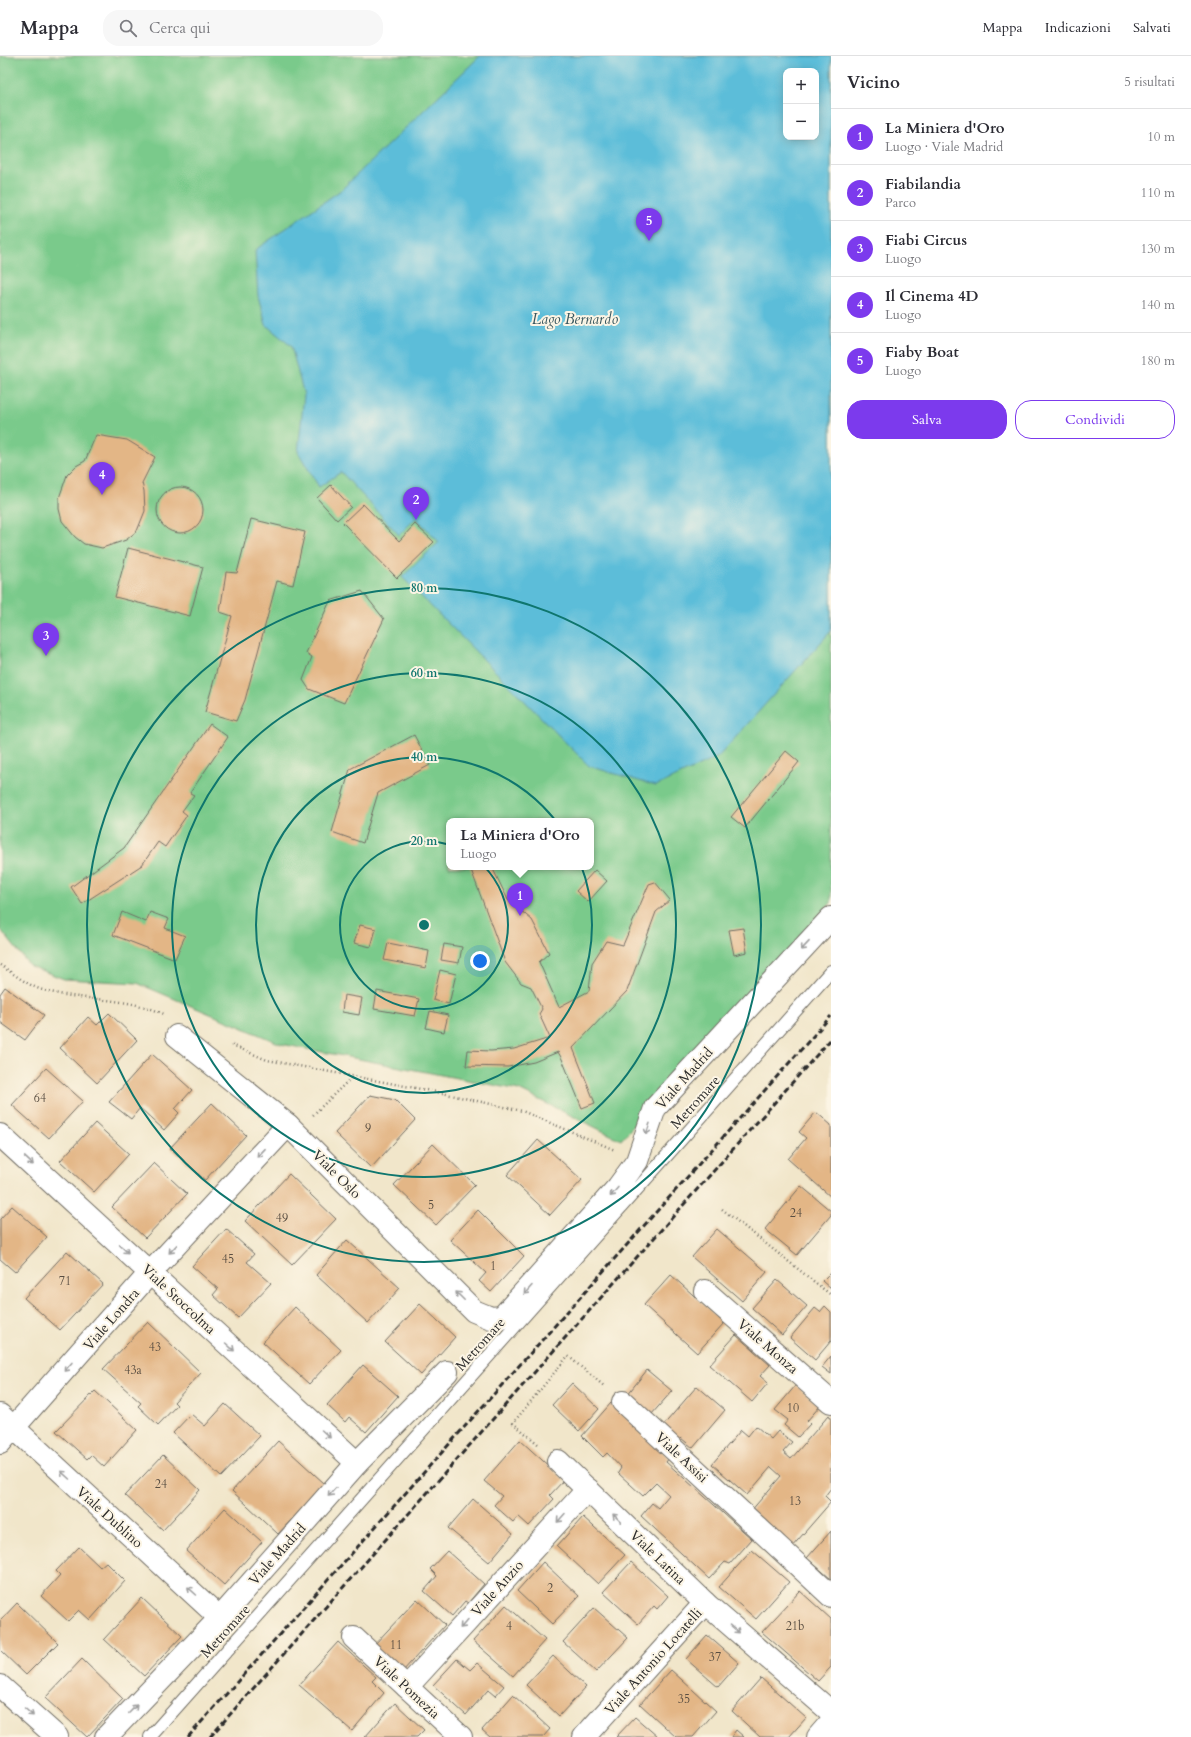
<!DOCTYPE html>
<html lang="it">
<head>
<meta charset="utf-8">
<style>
  :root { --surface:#fff; --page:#f7f7f7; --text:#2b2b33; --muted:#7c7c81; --line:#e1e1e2; --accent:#7c3aed }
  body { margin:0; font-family:Cardo,serif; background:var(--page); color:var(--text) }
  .controls { position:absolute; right:12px; top:12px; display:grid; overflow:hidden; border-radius:8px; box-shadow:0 2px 10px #0003 }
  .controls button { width:36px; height:36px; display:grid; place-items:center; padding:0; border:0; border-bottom:1px solid var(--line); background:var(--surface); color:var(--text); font:20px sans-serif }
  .you { position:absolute; left:480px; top:905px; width:14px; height:14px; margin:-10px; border:3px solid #fff; border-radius:50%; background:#1a73e8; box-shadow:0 0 0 6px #1a73e833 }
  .badge { display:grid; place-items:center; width:26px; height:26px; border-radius:50%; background:var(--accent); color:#fff; font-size:13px; font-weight:700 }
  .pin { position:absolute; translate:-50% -33px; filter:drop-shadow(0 1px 2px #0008) }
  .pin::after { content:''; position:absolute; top:21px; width:14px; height:12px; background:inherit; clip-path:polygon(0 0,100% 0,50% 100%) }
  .popup { position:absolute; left:446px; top:762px; width:148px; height:52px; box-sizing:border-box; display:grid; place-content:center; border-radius:8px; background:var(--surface); filter:drop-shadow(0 1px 3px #0005); font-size:13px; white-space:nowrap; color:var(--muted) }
  .popup b { font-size:15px; color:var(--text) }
  .popup::after { content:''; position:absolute; left:50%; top:100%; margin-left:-8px; border:8px solid transparent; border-top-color:var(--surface) }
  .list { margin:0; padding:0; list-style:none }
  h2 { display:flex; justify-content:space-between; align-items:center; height:52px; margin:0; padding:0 16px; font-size:17px }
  h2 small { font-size:13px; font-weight:400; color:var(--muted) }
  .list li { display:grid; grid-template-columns:26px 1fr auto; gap:12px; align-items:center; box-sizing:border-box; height:56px; padding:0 16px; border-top:1px solid var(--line) }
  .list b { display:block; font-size:15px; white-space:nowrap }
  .list p { margin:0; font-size:13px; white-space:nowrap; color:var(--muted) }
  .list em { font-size:13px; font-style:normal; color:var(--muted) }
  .actions { display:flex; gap:8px; padding:12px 16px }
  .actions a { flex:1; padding:9px 0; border:1px solid var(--accent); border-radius:16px; text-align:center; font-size:14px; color:var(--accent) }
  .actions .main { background:var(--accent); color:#fff }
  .icon { flex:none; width:22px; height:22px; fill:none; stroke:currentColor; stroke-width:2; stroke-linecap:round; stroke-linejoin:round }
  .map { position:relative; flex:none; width:831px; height:1681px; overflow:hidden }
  header { display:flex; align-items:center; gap:24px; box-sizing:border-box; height:56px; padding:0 20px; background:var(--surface); border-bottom:1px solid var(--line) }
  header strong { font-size:19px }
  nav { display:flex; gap:22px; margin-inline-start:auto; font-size:14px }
  .search { width:280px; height:36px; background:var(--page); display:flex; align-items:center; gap:10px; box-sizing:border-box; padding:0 14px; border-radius:16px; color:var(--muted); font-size:15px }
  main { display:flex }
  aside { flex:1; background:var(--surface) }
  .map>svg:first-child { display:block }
</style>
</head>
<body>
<header>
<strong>Mappa</strong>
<div class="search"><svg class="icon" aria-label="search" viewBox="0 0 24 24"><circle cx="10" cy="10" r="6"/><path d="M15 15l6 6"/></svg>Cerca qui</div>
<nav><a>Mappa</a><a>Indicazioni</a><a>Salvati</a></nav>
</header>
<main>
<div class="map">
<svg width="831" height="1681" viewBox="0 0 831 1681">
  <rect width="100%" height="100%" fill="#fcf5e5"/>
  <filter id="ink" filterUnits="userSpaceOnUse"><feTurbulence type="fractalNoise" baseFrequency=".025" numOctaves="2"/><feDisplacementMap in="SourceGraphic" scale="8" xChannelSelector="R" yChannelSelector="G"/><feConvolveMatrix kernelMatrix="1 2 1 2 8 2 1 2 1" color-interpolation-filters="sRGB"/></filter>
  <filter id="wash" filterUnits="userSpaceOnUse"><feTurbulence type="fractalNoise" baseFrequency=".012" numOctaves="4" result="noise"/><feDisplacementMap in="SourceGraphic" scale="16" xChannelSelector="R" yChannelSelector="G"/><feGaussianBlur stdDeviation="0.9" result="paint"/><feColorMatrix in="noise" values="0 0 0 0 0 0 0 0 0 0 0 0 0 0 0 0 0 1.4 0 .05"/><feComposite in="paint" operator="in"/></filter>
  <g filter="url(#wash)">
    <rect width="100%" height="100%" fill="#f1e6ca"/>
    <!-- green -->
    <path fill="#7aca8b" stroke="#527a5b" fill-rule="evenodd" d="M0 0H831V847L621 1084 519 1034 281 988 137 927 64 923 30 910 0 873ZM786 15H816V81H786ZM449 765H591V811H449Z"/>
    <!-- water -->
    <path fill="#5bbdd9" stroke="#437482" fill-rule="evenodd" d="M480 0H831V575L718 701 656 730 589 710 402 521 439 486 416 462 399 479 341 416 319 431 298 396 304 339 291 290 266 269 258 240 255 194 341 134ZM786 15H816V81H786Z"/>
    <g id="blocks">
      <!-- building -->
      <g fill="#e3b686">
        <polygon points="96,379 127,384 155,401 142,427 144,435 145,455 137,475 126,484 102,492 84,488 75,481 62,465 59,453 59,442 67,419 76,410 85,405"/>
        <polygon points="331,429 351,451 337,464 317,442"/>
        <circle cx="180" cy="454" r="23"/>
        <polygon points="363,448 399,485 415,468 434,486 397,522 343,467"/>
        <polygon points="251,463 305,476 293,529 277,525 245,644 236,665 205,656 232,560 220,556 226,516 237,517"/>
        <polygon points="128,492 203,511 190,560 115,541"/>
        <polygon points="362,535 384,563 344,647 309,633 303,624 312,601 306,597 330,545"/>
        <polygon points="210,668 228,681 190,737 194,739 182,755 187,759 165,791 158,786 142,809 82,848 71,831 124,792"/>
        <polygon points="414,679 430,709 378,737 363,787 332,776 350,713"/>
        <polygon points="786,695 799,706 745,772 731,761"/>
        <polygon points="470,811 492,811 508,844 532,864 549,897 539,906 559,951 589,935 592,907 606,885 623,889 649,828 655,826 670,844 656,856 627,935 573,992 595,1047 582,1052 562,1003 558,996 534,1006 508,1011 466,1010 468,994 491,995 514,993 550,982 539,958 542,953 531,931 521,927 505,906"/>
        <polygon points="595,814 607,825 588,846 576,835"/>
        <polygon points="122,856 146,866 150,856 169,863 165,872 185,880 175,903 113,879"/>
        <polygon points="360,869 376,873 371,891 354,887"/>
        <polygon points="743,872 747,896 734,899 729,874"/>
        <polygon points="388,887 429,895 426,912 384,904"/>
        <polygon points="444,888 462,891 459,907 441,904"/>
        <polygon points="440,914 456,918 449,948 433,944"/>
        <polygon points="5,931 44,959 25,984 0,966 0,938"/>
        <polygon points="377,935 419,943 415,960 374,953"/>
        <polygon points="344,939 362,942 359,959 342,956"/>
        <polygon points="430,955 448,959 444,976 426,972"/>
        <polygon points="109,957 137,984 97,1027 60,992 88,961 97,969"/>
        <polygon points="152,998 192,1034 175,1053 179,1057 164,1074 140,1052 131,1063 109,1046"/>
        <polygon points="46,1012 83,1045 49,1082 12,1049"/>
        <polygon points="370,1039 395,1044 415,1064 371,1112 335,1077"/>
        <polygon points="212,1047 246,1079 205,1124 170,1092"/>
        <polygon points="816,1056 831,1069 831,1141 788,1103 806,1082 799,1076"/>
        <polygon points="95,1067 129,1098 94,1136 60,1105"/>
        <polygon points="538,1084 582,1124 550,1159 507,1119"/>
        <polygon points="433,1088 475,1129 436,1169 394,1129"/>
        <polygon points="154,1107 187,1138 145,1182 112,1151"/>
        <polygon points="289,1118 336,1163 292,1209 245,1165"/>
        <polygon points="801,1130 831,1155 831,1159 797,1199 765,1173"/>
        <polygon points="12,1150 47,1181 15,1216 0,1203 0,1163"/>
        <polygon points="478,1154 524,1200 491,1236 479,1225 486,1217 450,1184"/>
        <polygon points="226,1173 254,1198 247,1206 271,1227 238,1262 213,1239 218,1233 192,1210"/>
        <polygon points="717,1173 767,1216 742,1245 692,1201"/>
        <polygon points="347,1184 400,1232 368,1267 316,1219"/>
        <polygon points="67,1195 103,1228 60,1274 24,1242"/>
        <polygon points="831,1216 831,1233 822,1225"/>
        <polygon points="671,1219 724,1267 697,1297 644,1249"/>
        <polygon points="777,1224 807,1250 782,1279 752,1252"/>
        <polygon points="420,1248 455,1281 421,1319 385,1286"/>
        <polygon points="825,1250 831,1256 831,1285 815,1304 790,1282 815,1252 820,1256"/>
        <polygon points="295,1251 341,1294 309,1328 263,1286"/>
        <polygon points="148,1266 201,1317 174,1346 177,1349 158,1369 138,1350 141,1347 103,1313"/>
        <polygon points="736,1279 770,1309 760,1320 768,1327 752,1346 709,1309"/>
        <polygon points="831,1300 831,1318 822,1311"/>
        <polygon points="363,1309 398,1340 366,1376 349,1361 345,1366 327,1349"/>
        <polygon points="647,1314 672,1335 651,1359 627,1339"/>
        <polygon points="572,1327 599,1353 579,1375 552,1349"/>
        <polygon points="796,1329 820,1350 807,1365 810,1368 798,1381 784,1369 788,1364 775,1354"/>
        <polygon points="697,1330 725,1354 693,1392 681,1382 678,1385 662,1371"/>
        <polygon points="95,1335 137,1374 104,1411 91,1399 87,1403 56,1375"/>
        <polygon points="611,1347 669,1402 666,1406 752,1483 730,1508 725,1506 709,1523 641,1460 652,1447 658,1452 669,1439 656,1427 643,1440 618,1417 621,1412 607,1397 603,1401 582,1380"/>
        <polygon points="225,1348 260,1380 221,1421 173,1377 191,1358 205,1370"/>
        <polygon points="829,1359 831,1362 831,1432 825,1440 831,1446 791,1492 750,1456 781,1420 771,1411 747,1439 712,1408 741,1374 748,1380 756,1370 771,1383 778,1375 792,1386 783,1396 791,1403"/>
        <polygon points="520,1384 564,1424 550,1439 554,1443 529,1470 518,1460 513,1466 494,1449 502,1440 484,1425"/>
        <polygon points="278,1385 325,1428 278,1478 232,1435"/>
        <polygon points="163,1399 200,1434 163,1474 125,1439"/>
        <polygon points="473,1443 513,1478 489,1506 448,1472"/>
        <polygon points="225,1452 262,1486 224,1529 186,1495"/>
        <polygon points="583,1461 625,1499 598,1528 557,1490"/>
        <polygon points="831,1475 831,1523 807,1502"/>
        <polygon points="79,1491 100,1511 106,1506 125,1525 90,1564 79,1554 68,1565 41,1540 60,1519 56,1515"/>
        <polygon points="752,1494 789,1526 756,1563 719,1531"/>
        <polygon points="447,1495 484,1528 468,1547 465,1545 452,1560 424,1535 437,1520 430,1513"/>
        <polygon points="543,1506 579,1540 552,1568 517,1535"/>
        <polygon points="631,1506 668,1540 657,1553 654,1550 638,1568 603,1536"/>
        <polygon points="800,1535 831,1563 831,1611 818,1625 762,1576"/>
        <polygon points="142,1542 182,1580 144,1620 104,1583"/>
        <polygon points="417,1543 445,1569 402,1616 373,1590"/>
        <polygon points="17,1547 58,1587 26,1619 0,1594 0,1565"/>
        <polygon points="506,1549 545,1584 513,1620 473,1585"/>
        <polygon points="594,1552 628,1582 596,1616 563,1586"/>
        <polygon points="707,1579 739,1607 718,1631 686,1603"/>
        <polygon points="338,1586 376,1621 372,1625 384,1637 352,1675 299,1629"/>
        <polygon points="553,1600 586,1631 559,1660 526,1629"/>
        <polygon points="82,1603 123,1643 87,1681 45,1642"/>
        <polygon points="457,1603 470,1614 477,1607 504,1630 495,1640 488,1634 466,1659 433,1629"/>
        <polygon points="671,1614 716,1655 693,1681 676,1681 640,1648"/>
        <polygon points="761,1622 806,1662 789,1681 760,1681 732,1655"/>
        <polygon points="513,1639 550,1673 543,1681 490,1681 482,1674"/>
        <polygon points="395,1647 424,1674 417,1681 365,1681"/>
        <polygon points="635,1661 658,1681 616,1681"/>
        <polygon points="736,1674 744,1681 731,1681"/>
      </g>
    </g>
  </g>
  <g filter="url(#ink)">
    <use href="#blocks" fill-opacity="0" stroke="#706c63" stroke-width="1"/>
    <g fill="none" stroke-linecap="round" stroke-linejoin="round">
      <defs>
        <polyline id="service" points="150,1681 831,915"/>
        <g id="minor">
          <polyline points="177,980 288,1069 474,1255 491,1262 502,1261 618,1131 637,1105 655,1052 831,862"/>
          <polyline points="0,1079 357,1407"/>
          <polyline points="705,1235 831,1346"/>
          <polyline points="623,1346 831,1540"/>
          <polyline points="0,1359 220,1562"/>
          <polyline points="0,1387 150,1217 288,1069"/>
          <polyline points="558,1405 705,1547 831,1656"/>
          <polyline points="354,1582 461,1681"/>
          <polyline points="0,1630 57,1681"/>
          <polyline points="407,1631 588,1433"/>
          <polyline points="106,1681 220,1562 357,1407 447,1316"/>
          <polyline points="584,1681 705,1547"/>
          <polyline points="818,1681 831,1666"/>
        </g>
      </defs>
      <!-- service casing -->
      <use href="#service" stroke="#706c63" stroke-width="14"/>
      <!-- minor casing -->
      <use href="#minor" stroke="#706c63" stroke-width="24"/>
      <!-- path -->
      <g stroke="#706c63" stroke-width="2.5" stroke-dasharray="1 3" stroke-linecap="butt">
        <path d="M0 909C13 917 28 930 43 934 83 946 125 940 164 958"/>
        <polyline points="232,989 267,1004 442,1037 522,1055 615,1094"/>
        <polyline points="313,1059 353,1020"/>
        <polyline points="722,1153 831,1239"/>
        <polyline points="538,1388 513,1367 568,1300 604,1330"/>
      </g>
      <!-- service -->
      <use href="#service" stroke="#fff" stroke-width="12"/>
      <!-- minor -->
      <use href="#minor" stroke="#fff" stroke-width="22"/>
      <!-- rail -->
      <g stroke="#2b2b2b" stroke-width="3" stroke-dasharray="6 3" stroke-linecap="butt">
        <polyline points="188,1681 831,960"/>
        <polyline points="210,1681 831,983"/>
      </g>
    </g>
    <!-- one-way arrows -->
    <defs><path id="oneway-shaft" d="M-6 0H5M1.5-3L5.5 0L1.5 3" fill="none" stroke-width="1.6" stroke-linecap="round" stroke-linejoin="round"/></defs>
    <g stroke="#a0a0a0">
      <use href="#oneway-shaft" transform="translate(805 890) rotate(133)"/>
      <use href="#oneway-shaft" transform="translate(648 1073) rotate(109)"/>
      <use href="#oneway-shaft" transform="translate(261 1097) rotate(133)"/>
      <use href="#oneway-shaft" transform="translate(29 1105) rotate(43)"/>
      <use href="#oneway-shaft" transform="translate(614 1136) rotate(131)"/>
      <use href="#oneway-shaft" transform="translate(124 1193) rotate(43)"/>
      <use href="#oneway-shaft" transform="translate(173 1193) rotate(133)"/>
      <use href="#oneway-shaft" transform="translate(528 1234) rotate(132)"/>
      <use href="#oneway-shaft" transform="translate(460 1240) rotate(-135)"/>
      <use href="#oneway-shaft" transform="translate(230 1291) rotate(42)"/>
      <use href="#oneway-shaft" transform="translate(68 1311) rotate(131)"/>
      <use href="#oneway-shaft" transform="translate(326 1378) rotate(42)"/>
      <use href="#oneway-shaft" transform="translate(65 1419) rotate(-138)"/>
      <use href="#oneway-shaft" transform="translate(332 1436) rotate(132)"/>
      <use href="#oneway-shaft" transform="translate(561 1462) rotate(132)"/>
      <use href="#oneway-shaft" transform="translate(617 1462) rotate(-136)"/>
      <use href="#oneway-shaft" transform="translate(192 1535) rotate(-138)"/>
      <use href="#oneway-shaft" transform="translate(464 1568) rotate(132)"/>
      <use href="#oneway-shaft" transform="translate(735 1573) rotate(41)"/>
      <use href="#oneway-shaft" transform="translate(133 1653) rotate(-46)"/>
      <use href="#oneway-shaft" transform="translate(29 1656) rotate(42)"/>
    </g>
  </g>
  <!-- distance rings -->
  <g fill="none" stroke="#0f766e" stroke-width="2">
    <circle cx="424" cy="869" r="84"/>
    <circle cx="424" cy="869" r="168"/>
    <circle cx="424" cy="869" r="252"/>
    <circle cx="424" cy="869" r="337"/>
  </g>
  <g text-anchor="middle" stroke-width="4" stroke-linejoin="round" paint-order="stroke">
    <!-- number labels -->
    <g font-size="12" fill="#594e42">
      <text x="40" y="1046">64</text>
      <text x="368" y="1076">9</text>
      <text x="431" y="1153">5</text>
      <text x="796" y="1161">24</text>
      <text x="282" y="1166">49</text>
      <text x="228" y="1207">45</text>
      <text x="493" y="1214">1</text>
      <text x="65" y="1229">71</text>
      <text x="155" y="1295">43</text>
      <text x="133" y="1318">43a</text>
      <text x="793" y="1356">10</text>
      <text x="161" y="1432">24</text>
      <text x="795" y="1449">13</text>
      <text x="550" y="1536">2</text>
      <text x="509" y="1574">4</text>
      <text x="795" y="1574">21b</text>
      <text x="396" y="1593">11</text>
      <text x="715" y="1605">37</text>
      <text x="684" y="1647">35</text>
    </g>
    <!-- street labels -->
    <g font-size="14" fill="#2b2b2b" stroke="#fcf5e5">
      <text transform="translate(684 1022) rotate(-48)" y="5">Viale Madrid</text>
      <text transform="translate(695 1046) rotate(-48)" y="5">Metromare</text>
      <text transform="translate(337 1118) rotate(45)" y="5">Viale Oslo</text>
      <text transform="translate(179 1243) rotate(43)" y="5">Viale Stoccolma</text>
      <text transform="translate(111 1263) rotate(-49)" y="5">Viale Londra</text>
      <text transform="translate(480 1288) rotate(-48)" y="5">Metromare</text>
      <text transform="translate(768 1290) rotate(41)" y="5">Viale Monza</text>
      <text transform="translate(682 1401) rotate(43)" y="5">Viale Assisi</text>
      <text transform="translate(110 1461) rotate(42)" y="5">Viale Dublino</text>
      <text transform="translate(277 1498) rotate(-48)" y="5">Viale Madrid</text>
      <text transform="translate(658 1501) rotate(44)" y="5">Viale Latina</text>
      <text transform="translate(497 1532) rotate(-48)" y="5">Viale Anzio</text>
      <text transform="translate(225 1575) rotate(-48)" y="5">Metromare</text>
      <text transform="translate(653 1605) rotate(-48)" y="5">Viale Antonio Locatelli</text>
      <text transform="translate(407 1631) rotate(43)" y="5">Viale Pomezia</text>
    </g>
    <!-- water labels -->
    <g font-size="15" font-style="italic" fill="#39575f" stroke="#fcf5e5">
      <text x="575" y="268">Lago Bernardo</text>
    </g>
  </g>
  <circle cx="424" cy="869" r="6" fill="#0f766e" stroke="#fcf5e5" stroke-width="2"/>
  <g font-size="12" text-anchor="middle" font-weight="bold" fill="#0f766e" stroke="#fcf5e5" stroke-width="4" stroke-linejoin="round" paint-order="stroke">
    <text x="424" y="536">80 m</text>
    <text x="424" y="621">60 m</text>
    <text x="424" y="705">40 m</text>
    <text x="424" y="789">20 m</text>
  </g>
</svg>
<div class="controls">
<button>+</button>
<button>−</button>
</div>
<div class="you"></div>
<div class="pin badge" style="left:520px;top:860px">1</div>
<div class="popup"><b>La Miniera d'Oro</b>Luogo</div>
<div class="pin badge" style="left:416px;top:464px">2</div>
<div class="pin badge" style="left:46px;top:600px">3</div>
<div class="pin badge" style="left:102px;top:439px">4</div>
<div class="pin badge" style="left:649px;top:185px">5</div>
</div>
<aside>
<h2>Vicino<small>5 risultati</small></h2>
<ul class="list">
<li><span class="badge">1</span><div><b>La Miniera d'Oro</b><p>Luogo · Viale Madrid</p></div><em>10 m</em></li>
<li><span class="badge">2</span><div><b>Fiabilandia</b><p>Parco</p></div><em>110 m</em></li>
<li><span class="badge">3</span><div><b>Fiabi Circus</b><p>Luogo</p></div><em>130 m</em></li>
<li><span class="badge">4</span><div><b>Il Cinema 4D</b><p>Luogo</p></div><em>140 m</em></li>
<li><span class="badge">5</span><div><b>Fiaby Boat</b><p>Luogo</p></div><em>180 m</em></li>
</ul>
<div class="actions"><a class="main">Salva</a><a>Condividi</a></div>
</aside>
</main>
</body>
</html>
